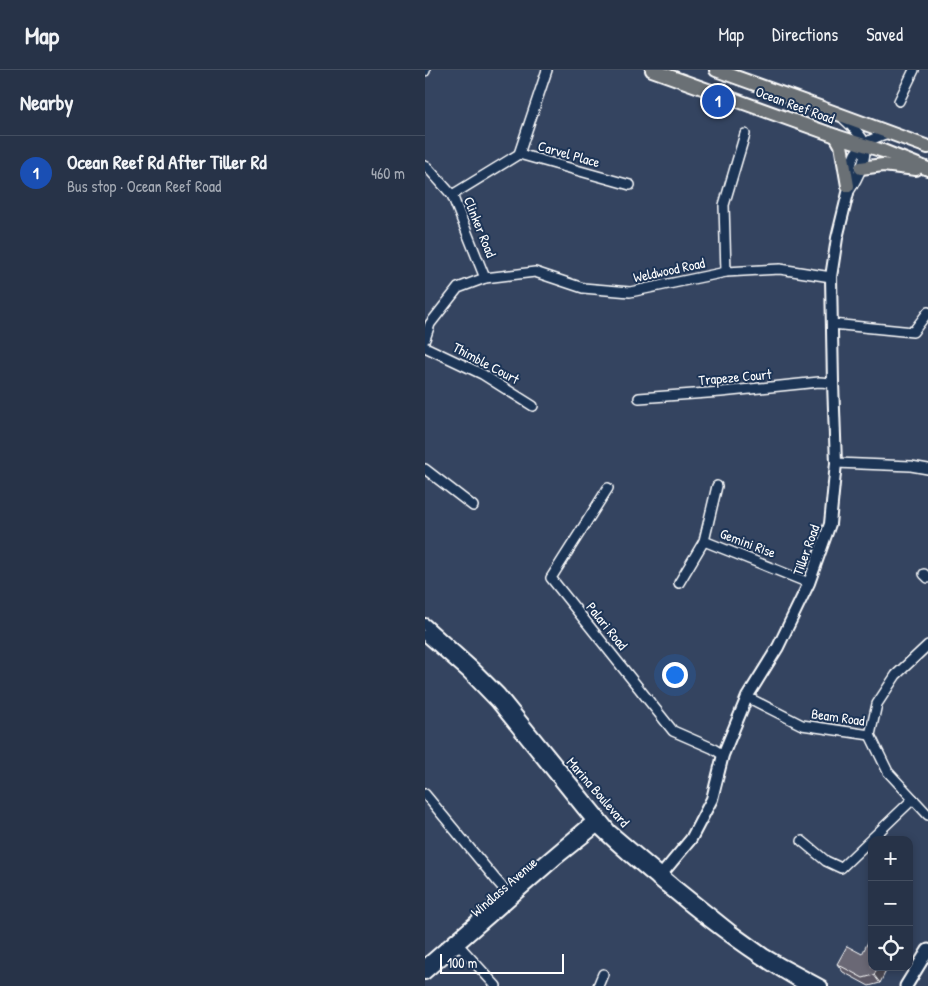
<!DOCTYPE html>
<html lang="en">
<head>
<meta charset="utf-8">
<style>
  :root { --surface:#273348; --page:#333f52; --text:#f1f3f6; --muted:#a4aab4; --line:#434e60; --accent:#ffd166 }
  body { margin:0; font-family:"Patrick Hand",sans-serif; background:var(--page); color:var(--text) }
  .controls { position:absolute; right:15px; bottom:15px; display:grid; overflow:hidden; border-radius:10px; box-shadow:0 2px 8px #0003 }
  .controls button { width:45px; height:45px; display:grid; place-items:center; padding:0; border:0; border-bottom:1px solid var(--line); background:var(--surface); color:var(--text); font:25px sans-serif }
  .scale { position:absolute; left:15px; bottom:12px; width:124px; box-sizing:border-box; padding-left:5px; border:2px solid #fff; border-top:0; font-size:14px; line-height:18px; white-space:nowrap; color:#fff; -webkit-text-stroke:4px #1d3557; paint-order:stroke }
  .you { position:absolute; left:249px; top:604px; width:18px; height:18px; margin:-12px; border:4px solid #fff; border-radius:50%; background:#1a73e8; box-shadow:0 0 0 8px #1a73e833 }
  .badge { display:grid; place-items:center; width:32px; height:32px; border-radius:50%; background:var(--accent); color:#fff; font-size:16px; font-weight:700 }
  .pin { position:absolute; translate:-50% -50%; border:2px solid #fff; box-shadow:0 1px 5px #0006 }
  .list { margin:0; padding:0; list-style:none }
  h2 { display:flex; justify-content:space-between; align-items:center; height:65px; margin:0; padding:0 20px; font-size:21px }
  h2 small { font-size:16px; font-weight:400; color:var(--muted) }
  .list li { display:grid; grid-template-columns:32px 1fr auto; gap:15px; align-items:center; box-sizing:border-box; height:75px; padding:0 20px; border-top:1px solid var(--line) }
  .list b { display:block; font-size:19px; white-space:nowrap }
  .list p { margin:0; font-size:16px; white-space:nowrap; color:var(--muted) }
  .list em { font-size:16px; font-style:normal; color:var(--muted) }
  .icon { flex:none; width:28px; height:28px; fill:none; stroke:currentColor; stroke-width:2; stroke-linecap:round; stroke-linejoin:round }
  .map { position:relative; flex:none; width:503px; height:916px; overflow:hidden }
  header { display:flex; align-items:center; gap:30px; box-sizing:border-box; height:70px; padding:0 25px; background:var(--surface); border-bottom:1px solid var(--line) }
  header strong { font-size:24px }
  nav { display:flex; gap:28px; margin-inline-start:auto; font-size:18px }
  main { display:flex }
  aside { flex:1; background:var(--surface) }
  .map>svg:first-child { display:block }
</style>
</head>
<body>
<header>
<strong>Map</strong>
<nav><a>Map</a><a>Directions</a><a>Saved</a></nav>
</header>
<main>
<aside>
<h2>Nearby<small></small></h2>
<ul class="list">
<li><span class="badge" style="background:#1a4fb4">1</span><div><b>Ocean Reef Rd After Tiller Rd</b><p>Bus stop · Ocean Reef Road</p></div><em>460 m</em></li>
</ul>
</aside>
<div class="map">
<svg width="503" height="916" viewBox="0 0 503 916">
  <rect width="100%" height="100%" fill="#344460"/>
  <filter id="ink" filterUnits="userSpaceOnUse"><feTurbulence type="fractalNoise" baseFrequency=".02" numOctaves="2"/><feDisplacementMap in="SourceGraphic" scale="10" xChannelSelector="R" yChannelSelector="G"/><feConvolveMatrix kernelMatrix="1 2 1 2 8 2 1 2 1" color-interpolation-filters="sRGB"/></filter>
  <g filter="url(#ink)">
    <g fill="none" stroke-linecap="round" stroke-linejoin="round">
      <defs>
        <g id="minor">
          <polyline points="0,1 0,0"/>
          <polyline points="474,31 489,0"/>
          <path d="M418 48C424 54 432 61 437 68 446 85 432 109 423 123"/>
          <polyline points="94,84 122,0"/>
          <polyline points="0,96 2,97 27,125 60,208"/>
          <path d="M424 108C425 100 427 90 430 84 437 72 451 67 464 63"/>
          <polyline points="27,125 94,84 205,115"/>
          <polyline points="301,202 299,135 320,64"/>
          <polyline points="407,254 488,262 503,242"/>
          <polyline points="0,269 5,254 33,218 60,208 110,202 158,218 205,222 301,202 355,199 406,207"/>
          <polyline points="0,277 57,304 108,336"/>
          <polyline points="214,328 296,322 394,312 408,313"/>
          <polyline points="411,393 486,396 503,399"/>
          <polyline points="0,399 48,436"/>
          <polyline points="183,418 126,508 248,661 287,678 298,685"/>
          <polyline points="279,471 384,513"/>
          <polyline points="499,504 503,508"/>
          <polyline points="254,513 279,471 292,416"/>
          <polyline points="503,575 471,605 452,634 445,665 463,702 503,745"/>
          <polyline points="322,627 377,655 445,665"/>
          <polyline points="0,724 72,811 87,828"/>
          <polyline points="377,771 401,791 416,798 488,729"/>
          <polyline points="29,870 71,916"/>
          <polyline points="173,916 178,904"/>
        </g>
        <g id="tertiary">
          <polyline points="0,554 50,599 74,623 185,760 252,817 307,861 339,884 358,895 397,916"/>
          <path d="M0 565 43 603 72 633 172 757C194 778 217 798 241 817 285 854 330 888 381 916"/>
          <polyline points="232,810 266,769 287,729 298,685 322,627 353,577 384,513 405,454 411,393 408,313 406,207 412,168 423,123"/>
          <polyline points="0,895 108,801 167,751 173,749"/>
          <polyline points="0,904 133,788 172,757 174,754"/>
        </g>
        <polyline id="secondary" points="481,916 503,880"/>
        <g id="primary">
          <polyline points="227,0 411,66 458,81 503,99"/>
          <polyline points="291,0 386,34 503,77"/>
          <polyline points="411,66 416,75 423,116"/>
          <polyline points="436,98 458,95 491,99"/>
        </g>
      </defs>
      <!-- minor casing -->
      <use href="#minor" stroke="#fff" stroke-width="12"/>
      <!-- tertiary casing -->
      <use href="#tertiary" stroke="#fff" stroke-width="14"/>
      <!-- secondary casing -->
      <use href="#secondary" stroke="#fff" stroke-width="15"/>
      <!-- primary casing -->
      <use href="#primary" stroke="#fff" stroke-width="16"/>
      <!-- minor -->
      <use href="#minor" stroke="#1d3557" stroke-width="9"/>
      <!-- tertiary -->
      <use href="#tertiary" stroke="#1d3557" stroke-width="10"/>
      <!-- secondary -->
      <use href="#secondary" stroke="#1d3557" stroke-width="11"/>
      <!-- primary -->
      <use href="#primary" stroke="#6b7074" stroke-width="12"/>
    </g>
    <!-- wall -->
    <polygon fill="#5c5965" stroke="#fff" points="437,884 455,913 444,916 418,902 412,894"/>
    <!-- shaded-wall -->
    <polygon fill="#4b4952" stroke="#fff" points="453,897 463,897 455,913 449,905"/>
    <!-- building -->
    <polygon fill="#6b6875" stroke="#fff" points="446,866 447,897 453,897 449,905 438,908 412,894 422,876 437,884"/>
  </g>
  <g text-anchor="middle" stroke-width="4" stroke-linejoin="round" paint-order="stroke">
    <!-- street labels -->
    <g font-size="14" fill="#fff" stroke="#1d3557">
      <text transform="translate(370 35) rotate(20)" y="5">Ocean Reef Road</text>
      <text transform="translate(144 84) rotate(16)" y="5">Carvel Place</text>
      <text transform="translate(55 157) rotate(68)" y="5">Clinker Road</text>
      <text transform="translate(244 200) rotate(-12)" y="5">Weldwood Road</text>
      <text transform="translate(61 293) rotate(28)" y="5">Thimble Court</text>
      <text transform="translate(310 307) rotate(-5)" y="5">Trapeze Court</text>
      <text transform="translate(323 473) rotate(21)" y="5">Gemini Rise</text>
      <text transform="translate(381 480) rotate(-70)" y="5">Tiller Road</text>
      <text transform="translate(182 556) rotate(51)" y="5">Palari Road</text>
      <text transform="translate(413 647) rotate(8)" y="5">Beam Road</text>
      <text transform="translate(173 722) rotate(49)" y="5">Marina Boulevard</text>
      <text transform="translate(79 817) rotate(-41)" y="5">Windlass Avenue</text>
    </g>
  </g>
</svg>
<div class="controls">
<button>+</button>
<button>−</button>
<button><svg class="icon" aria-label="locate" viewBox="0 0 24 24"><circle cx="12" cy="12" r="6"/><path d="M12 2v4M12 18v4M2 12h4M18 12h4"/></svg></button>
</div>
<div class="scale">100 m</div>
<div class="you"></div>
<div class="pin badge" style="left:293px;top:31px;background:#1a4fb4">1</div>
</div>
</main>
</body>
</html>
